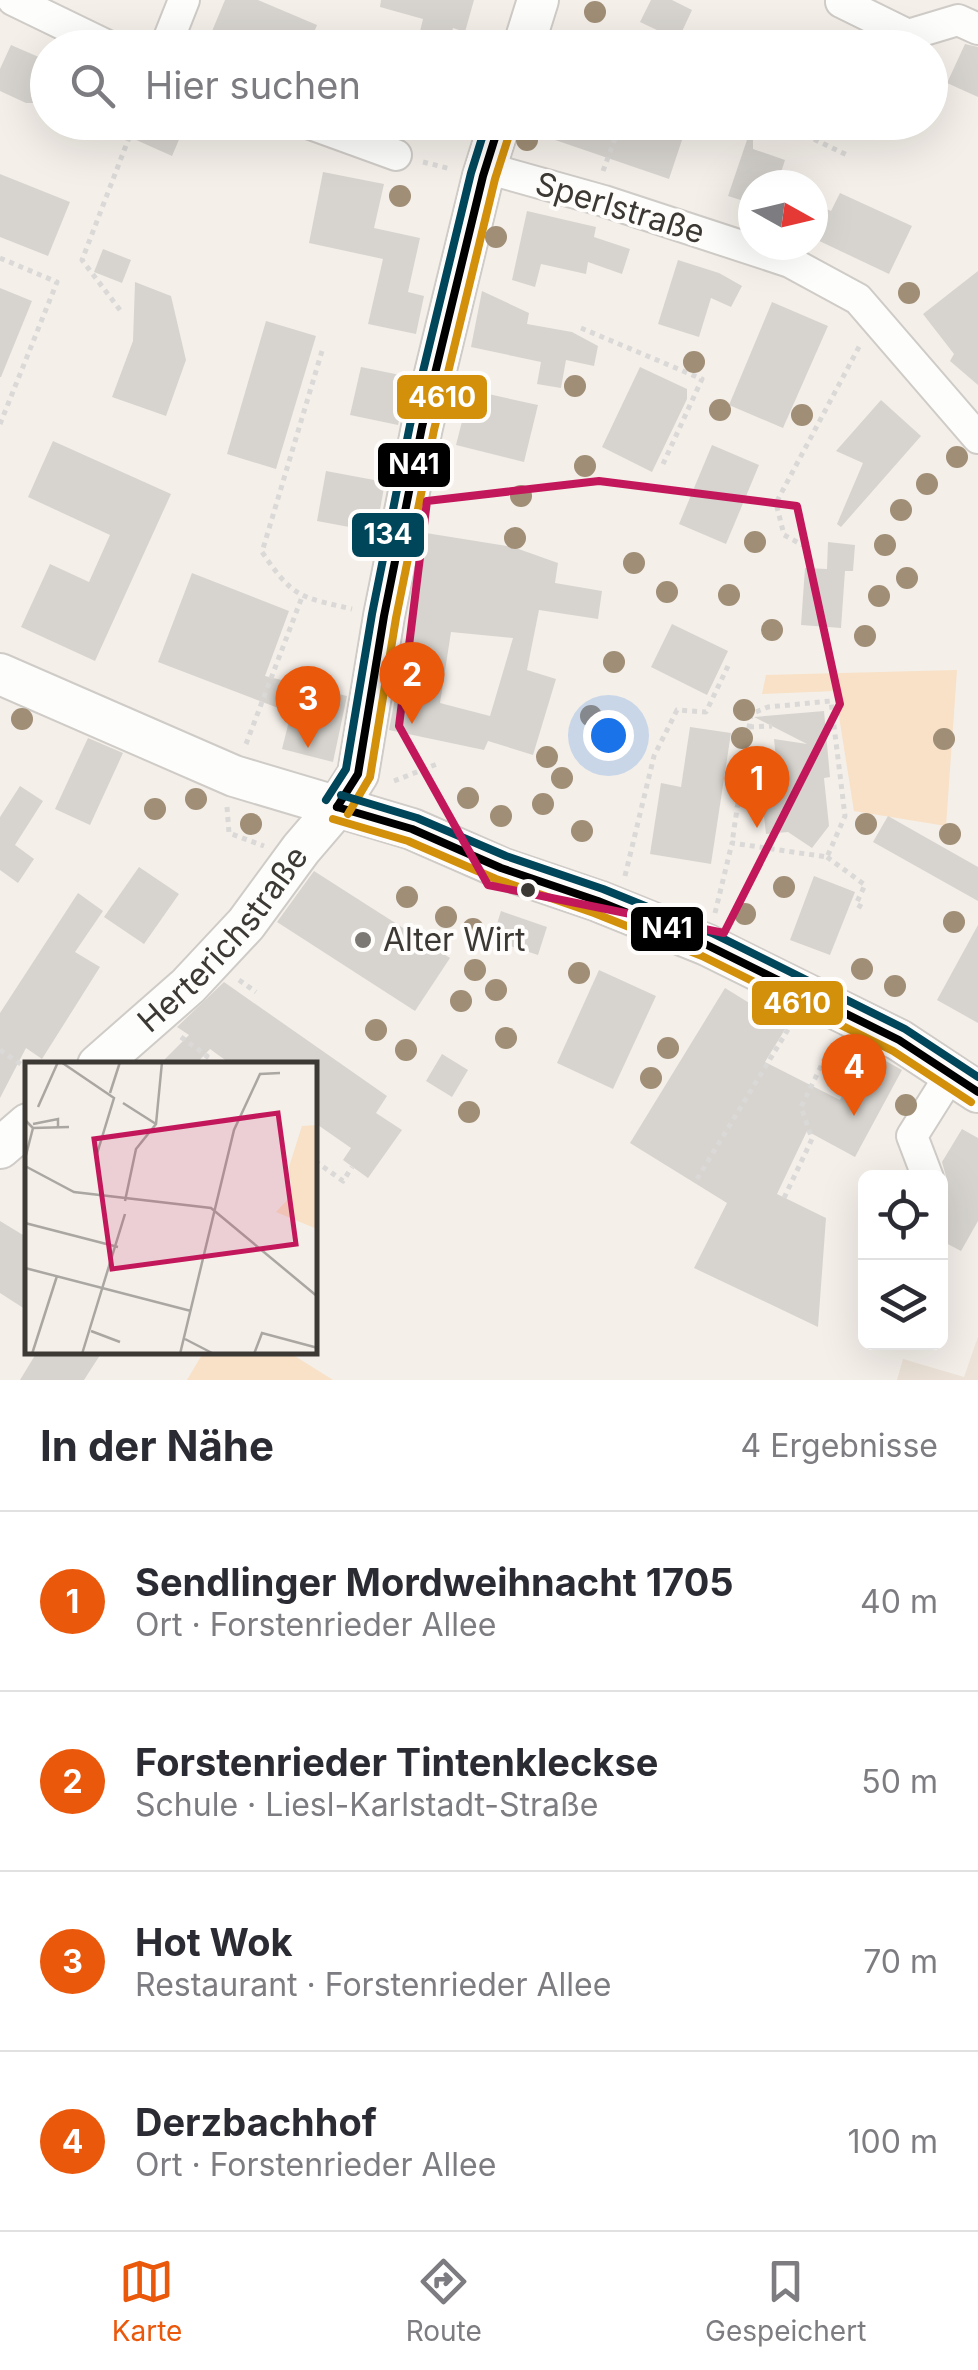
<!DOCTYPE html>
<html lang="de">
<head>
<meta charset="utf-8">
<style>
  :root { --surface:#fff; --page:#f2f2f3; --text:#2b2b33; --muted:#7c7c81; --line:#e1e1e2; --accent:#ea580c }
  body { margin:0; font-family:Inter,sans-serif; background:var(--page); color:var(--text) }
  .controls { position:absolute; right:30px; bottom:30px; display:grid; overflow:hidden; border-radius:15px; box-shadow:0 10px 40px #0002 }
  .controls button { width:90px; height:90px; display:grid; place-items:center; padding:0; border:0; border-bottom:2px solid var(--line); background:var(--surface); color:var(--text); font:50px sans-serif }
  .compass { position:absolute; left:738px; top:170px; width:90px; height:90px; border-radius:50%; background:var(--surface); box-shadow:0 10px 40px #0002; rotate:98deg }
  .you { position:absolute; left:608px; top:735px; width:35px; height:35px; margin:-25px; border:8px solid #fff; border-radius:50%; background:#1a73e8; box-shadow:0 0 0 15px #1a73e833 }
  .badge { display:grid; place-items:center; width:65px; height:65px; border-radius:50%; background:var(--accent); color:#fff; font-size:32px; font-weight:700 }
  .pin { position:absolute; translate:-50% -82px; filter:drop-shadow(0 2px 5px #0008) }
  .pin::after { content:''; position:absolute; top:52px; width:35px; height:30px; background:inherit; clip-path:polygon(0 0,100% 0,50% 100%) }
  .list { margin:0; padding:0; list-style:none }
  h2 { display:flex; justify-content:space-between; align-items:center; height:130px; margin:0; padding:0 40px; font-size:42px }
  h2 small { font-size:32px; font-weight:400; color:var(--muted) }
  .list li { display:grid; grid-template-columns:65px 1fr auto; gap:30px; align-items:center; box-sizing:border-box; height:180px; padding:0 40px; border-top:2px solid var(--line) }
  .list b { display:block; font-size:38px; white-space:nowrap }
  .list p { margin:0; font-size:32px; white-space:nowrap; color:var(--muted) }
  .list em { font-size:32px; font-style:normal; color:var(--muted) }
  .icon { flex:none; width:55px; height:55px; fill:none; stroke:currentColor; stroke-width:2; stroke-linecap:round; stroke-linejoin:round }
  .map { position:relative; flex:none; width:978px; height:1380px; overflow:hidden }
  .search { position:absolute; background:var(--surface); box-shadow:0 10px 40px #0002; left:30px; right:30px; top:30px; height:110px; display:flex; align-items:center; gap:25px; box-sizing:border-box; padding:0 35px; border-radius:55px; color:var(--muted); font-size:38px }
  .sheet { height:850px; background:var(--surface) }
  nav { display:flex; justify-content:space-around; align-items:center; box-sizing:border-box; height:140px; border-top:2px solid var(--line); background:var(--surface); font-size:28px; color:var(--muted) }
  nav a { display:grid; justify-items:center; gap:5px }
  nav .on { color:var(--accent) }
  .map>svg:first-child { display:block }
</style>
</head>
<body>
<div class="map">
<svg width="978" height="1380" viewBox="0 0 978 1380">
  <rect width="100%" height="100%" fill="#f4efe9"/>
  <!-- built -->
  <polygon fill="#ede3d8" points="978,1337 978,1380 897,1380 903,1359 964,1377"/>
  <!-- green -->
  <g fill="#f8e1c6">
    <polygon points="957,670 946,826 854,811 835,691 762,694 766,675"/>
    <polygon points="203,1353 290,1353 333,1380 187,1380"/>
  </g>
  <!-- building -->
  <g fill="#d7d4cf" fill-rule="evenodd">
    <polygon points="225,0 258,0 317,25 308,48 205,48"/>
    <polygon points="381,0 474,0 465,32 453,28 447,48 416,48 423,19 380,7"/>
    <polygon points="651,0 672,0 692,10 678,40 640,22"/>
    <polygon points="965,44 978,47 978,97 947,83"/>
    <polygon points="11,45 48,61 48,77 36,103 26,103 0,91 0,69"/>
    <polygon points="96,122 171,122 184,128 172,156"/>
    <polygon points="523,122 669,122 686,128 669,179 523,129"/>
    <polygon points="749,134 753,135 753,149 785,160 777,185 753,185 753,204 728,196"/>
    <polygon points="323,172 384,184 374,228 420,238 408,292 424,296 416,334 368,324 383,259 309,243"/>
    <polygon points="0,174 70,202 48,256 0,237"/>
    <polygon points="840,193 912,226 889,274 813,238 813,203 831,211"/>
    <polygon points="527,211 596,227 594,237 630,249 622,274 588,262 586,274 541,264 535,287 512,280"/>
    <polygon points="103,249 131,260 122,283 94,272"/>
    <polygon points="678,260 719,273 742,286 731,307 711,298 699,337 658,324"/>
    <polygon points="978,271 978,385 950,361 954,354 923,314"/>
    <polygon points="135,282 171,296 186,360 166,416 112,397 133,341"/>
    <polygon points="0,288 32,301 1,377 0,377"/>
    <polygon points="482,291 529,313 527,324 572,332 598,346 594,366 566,360 561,388 537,384 541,362 471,347"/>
    <polygon points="772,302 828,326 783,428 729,405"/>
    <polygon points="266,321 316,336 276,469 227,454"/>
    <polygon points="361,367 410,377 398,425 350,415"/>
    <polygon points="640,367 687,389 687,399 652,472 602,447"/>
    <polygon points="470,390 538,405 524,462 456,445"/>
    <polygon points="881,400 921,436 841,527 837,524 863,463 836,451"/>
    <polygon points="53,441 171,494 95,661 21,627 50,564 89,582 110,535 28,497"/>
    <polygon points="712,445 759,465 726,544 679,524"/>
    <polygon points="326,471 385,482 376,532 317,521"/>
    <path d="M426 533 513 547 558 563 555 583 602 591 598 619 539 610 527 670 556 679 533 755 488 741 484 750 389 730ZM451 632 513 638 490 716 440 703Z"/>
    <polygon points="828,542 855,545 853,571 845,571 841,628 801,625 805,568 827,569"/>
    <polygon points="192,573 289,611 265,676 347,696 333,762 282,749 291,713 158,662"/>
    <polygon points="672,624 728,651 707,695 651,667"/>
    <polygon points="824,711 830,777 824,778 829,826 812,848 788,832 766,834 759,771 777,769 774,739 807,744 754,717"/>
    <polygon points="690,727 731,733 711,864 650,854 661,783 681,787"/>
    <polygon points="88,738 123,753 90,825 55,809"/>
    <polygon points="20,786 43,801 15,845 34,859 18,883 0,870 0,817"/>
    <polygon points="888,816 978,867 978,901 873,842"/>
    <polygon points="139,867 179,894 144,944 104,917"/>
    <polygon points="314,871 450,958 415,1011 277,922"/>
    <polygon points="814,876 855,892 830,955 790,940"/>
    <polygon points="78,893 103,911 75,952 100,967 42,1059 26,1048 0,1098 0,1013"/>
    <polygon points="501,911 547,927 538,955 492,940"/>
    <polygon points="978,925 978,1023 937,1000"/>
    <polygon points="599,970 656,996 613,1089 557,1063"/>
    <polygon points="224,982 387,1096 376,1113 402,1130 368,1178 343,1160 351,1148 315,1123 315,1065 232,1065 210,1049 195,1065 159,1065 189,1035 177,1027"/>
    <polygon points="725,988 787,1026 765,1062 840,1100 866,1050 902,1070 855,1157 807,1131 777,1194 826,1218 818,1327 694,1268 727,1203 630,1143"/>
    <polygon points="442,1054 468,1070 452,1097 426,1081"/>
    <polygon points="962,1129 978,1138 978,1221 961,1251 940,1240 940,1191 947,1180 942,1162"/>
    <polygon points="0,1221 28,1238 28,1311 0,1293"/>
    <polygon points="37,1352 102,1352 84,1380 20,1380"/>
  </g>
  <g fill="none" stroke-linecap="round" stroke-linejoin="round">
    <defs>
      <g id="minor">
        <polyline points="13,0 112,48"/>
        <polyline points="841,2 908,35 958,20 978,29"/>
        <polyline points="165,48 184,0"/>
        <polyline points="305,122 396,155"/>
        <polyline points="486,168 604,201 790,262 858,299 978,438"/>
        <polyline points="928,1178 912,1136 951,1074"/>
      </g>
      <g id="major">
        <polyline points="523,48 538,0"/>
        <polyline points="0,674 234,776 412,829 501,868 598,901 707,945 899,1040 978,1092"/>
        <path id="s1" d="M98 1065 188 986 246 924 301 849 337 807 358 774 384 616 422 427 483 176 500 122"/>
        <polyline points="0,1148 28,1124"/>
      </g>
    </defs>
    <!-- minor casing -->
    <use href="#minor" stroke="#cfcbc7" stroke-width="34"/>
    <!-- major casing -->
    <use href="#major" stroke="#cfcbc7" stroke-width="44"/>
    <!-- path -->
    <g stroke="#dad9d7" stroke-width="5" stroke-dasharray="5 5" stroke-linecap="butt">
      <polyline points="778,122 847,155"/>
      <polyline points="423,162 451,169"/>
      <polyline points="603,171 621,122"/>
      <polyline points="0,258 57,282 0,424"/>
      <polyline points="120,310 82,260 135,122"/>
      <polyline points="581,328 702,379 663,464"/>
      <path d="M322 351 262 552C293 598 300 597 352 609"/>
      <polyline points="806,547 784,535 776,503 860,345"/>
      <polyline points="749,727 772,726"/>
      <polyline points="246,744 302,597"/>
      <polyline points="394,781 437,764"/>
      <polyline points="227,807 229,833 264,846"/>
      <polyline points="827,857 865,885 856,904 865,909"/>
      <polyline points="625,876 654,756 677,710 706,712 728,666"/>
      <polyline points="715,913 732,843 827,857 845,816 831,701 768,707 751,714 732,843"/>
      <polyline points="239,980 256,992"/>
      <polyline points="181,1037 207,1056 199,1065"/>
      <polyline points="0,1050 28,1069"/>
      <polyline points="315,1161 343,1181 352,1167"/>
      <polyline points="697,1179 792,1023"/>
      <polyline points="784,1198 812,1139 801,1107 825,1058 849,1070 856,1055"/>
    </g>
    <!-- minor -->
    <use href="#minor" stroke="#fdfdfc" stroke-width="30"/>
    <!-- major -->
    <use href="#major" stroke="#fdfdfc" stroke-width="40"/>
    <defs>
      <g id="bus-1">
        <polyline points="337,807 358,774 384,616 422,427 483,176 500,122"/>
        <polyline points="337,807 412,829 501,868 598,901 707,945 899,1040 978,1092"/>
      </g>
      <g id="bus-2">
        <polyline points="348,814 370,777 396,618 434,430 495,179 512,126"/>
        <polyline points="333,819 408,841 496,879 594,913 702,956 893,1051 971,1102"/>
      </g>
      <g id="bus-3">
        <polyline points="341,795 417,818 506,856 603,889 712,933 905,1029 978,1077"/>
        <polyline points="326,800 346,769 372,614 410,425 471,173 487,122"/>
      </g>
    </defs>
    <!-- bus-1 casing -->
    <use href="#bus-1" stroke="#fffdfb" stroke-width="15"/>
    <!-- bus-2 casing -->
    <use href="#bus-2" stroke="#fffdfb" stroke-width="15"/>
    <!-- bus-3 casing -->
    <use href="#bus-3" stroke="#fffdfb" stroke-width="15"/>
    <!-- bus-1 -->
    <use href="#bus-1" stroke="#000" stroke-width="8"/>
    <!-- bus-2 -->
    <use href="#bus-2" stroke="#d2900b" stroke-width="8"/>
    <!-- bus-3 -->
    <use href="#bus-3" stroke="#00465a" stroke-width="8"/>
  </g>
  <!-- trees -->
  <g fill="#a08e76">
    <circle cx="595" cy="12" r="11"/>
    <circle cx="527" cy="140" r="11"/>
    <circle cx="400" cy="196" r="11"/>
    <circle cx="496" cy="237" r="11"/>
    <circle cx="909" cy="293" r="11"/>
    <circle cx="694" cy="362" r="11"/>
    <circle cx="575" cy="386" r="11"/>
    <circle cx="720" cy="410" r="11"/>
    <circle cx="802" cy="415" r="11"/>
    <circle cx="957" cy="457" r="11"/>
    <circle cx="585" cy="466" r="11"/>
    <circle cx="927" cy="484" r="11"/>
    <circle cx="521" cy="496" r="11"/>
    <circle cx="901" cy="510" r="11"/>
    <circle cx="515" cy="538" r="11"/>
    <circle cx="755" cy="542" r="11"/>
    <circle cx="885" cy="545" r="11"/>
    <circle cx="634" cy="563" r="11"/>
    <circle cx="907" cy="578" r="11"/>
    <circle cx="667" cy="592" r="11"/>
    <circle cx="729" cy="595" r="11"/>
    <circle cx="879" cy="596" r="11"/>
    <circle cx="772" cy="630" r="11"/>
    <circle cx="865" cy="636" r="11"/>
    <circle cx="614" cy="662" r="11"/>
    <circle cx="744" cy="710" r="11"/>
    <circle cx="591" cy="716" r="11"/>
    <circle cx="22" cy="719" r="11"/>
    <circle cx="742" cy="738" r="11"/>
    <circle cx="944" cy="739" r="11"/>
    <circle cx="547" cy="757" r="11"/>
    <circle cx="562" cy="778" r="11"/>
    <circle cx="468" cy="798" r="11"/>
    <circle cx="196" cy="799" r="11"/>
    <circle cx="543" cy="804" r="11"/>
    <circle cx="155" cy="809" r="11"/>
    <circle cx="501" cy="816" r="11"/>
    <circle cx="251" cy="824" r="11"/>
    <circle cx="866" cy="824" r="11"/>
    <circle cx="582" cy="831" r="11"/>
    <circle cx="950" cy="834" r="11"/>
    <circle cx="784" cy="887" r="11"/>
    <circle cx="407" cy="897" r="11"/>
    <circle cx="745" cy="914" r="11"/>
    <circle cx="446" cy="917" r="11"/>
    <circle cx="954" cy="922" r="11"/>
    <circle cx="473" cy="929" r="11"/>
    <circle cx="862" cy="969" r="11"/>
    <circle cx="475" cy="970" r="11"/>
    <circle cx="579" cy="973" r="11"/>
    <circle cx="895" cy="986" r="11"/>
    <circle cx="496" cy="990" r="11"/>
    <circle cx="461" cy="1001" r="11"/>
    <circle cx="376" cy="1030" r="11"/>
    <circle cx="506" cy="1038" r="11"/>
    <circle cx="668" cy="1048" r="11"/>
    <circle cx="406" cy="1050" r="11"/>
    <circle cx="651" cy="1078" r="11"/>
    <circle cx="906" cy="1105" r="11"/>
    <circle cx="469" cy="1112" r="11"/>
  </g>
  <!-- marked area -->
  <path fill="none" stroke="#c2185b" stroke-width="8" stroke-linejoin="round" d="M599 481 797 506 840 704 724 933 488 885 399 726 427 501Z"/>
  <!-- markers -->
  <circle fill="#3c3935" stroke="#fffdfb" stroke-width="4" cx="528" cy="890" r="9"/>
  <circle fill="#7c7974" stroke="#fffdfb" stroke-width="4" cx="363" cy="940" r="10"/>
  <g text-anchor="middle" stroke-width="8" stroke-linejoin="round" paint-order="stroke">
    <!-- street labels -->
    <g font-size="32" fill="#3c3935" stroke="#fffdfb">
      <text transform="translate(620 208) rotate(17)" y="11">Sperlstraße</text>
      <text dy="11" stroke="none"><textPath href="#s1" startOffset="178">Herterichstraße</textPath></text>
    </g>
    <!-- poi labels -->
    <g font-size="32" fill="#3c3935" stroke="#fffdfb" text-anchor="start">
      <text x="383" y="951">Alter Wirt</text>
    </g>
  </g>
  <!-- overview -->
  <g transform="translate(25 1062)">
    <rect width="292" height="292" fill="#f4efe9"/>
    <path d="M292 63H293L292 167 251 150 267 133 264 105 277 64Z" fill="#f8e1c6"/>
    <path fill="none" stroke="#aaa6a1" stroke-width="2.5" d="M36 0 89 36 71 95M85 31 95 0M98 41 131 62M13 45 33 0M0 58 8 66 0 97M8 62 33 57V65M8 66 44 65M0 104 49 130 186 146 293 235M100 139 111 87 131 62 137 0M0 161 93 185M0 206 166 249M66 269 95 280M160 277 189 292M7 292 32 214M57 292 100 152M155 292 209 68 235 12 255 11M229 292 237 271 293 286"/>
    <path fill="#c2185b" fill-opacity="0.15" stroke="#c2185b" stroke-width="5" d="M253 51 271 182 87 207 69 77Z"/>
    <rect width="292" height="292" fill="none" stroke="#3c3935" stroke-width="5"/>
  </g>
  <g stroke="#fffdfb" stroke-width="4">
    <rect x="395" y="373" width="94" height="48" rx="10" fill="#d2900b"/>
    <rect x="376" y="441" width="76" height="48" rx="10" fill="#000"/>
    <rect x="350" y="511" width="76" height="48" rx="10" fill="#00465a"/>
    <rect x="629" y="905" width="76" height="48" rx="10" fill="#000"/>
    <rect x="750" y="979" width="95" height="48" rx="10" fill="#d2900b"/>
  </g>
  <g font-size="28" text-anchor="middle" font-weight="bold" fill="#fff">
    <text x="442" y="407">4610</text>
    <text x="414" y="474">N41</text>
    <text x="388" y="544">134</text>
    <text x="667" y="938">N41</text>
    <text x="797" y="1013">4610</text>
  </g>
</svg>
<div class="controls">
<button><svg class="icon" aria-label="locate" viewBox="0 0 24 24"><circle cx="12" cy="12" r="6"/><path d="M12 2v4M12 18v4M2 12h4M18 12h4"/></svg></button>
<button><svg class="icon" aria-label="layers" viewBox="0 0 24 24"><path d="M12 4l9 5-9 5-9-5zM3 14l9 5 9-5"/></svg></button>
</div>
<svg class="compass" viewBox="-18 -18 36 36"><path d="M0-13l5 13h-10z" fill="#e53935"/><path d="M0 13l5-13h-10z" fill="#7c7c81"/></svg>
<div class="you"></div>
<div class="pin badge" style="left:757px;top:828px">1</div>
<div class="pin badge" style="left:412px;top:724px">2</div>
<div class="pin badge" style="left:308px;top:748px">3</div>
<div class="pin badge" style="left:854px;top:1116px">4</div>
<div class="search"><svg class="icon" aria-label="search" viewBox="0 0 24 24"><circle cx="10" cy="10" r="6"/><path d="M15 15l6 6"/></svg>Hier suchen</div>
</div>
<section class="sheet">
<h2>In der Nähe<small>4 Ergebnisse</small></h2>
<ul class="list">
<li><span class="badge">1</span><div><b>Sendlinger Mordweihnacht 1705</b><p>Ort · Forstenrieder Allee</p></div><em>40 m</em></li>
<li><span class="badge">2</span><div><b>Forstenrieder Tintenkleckse</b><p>Schule · Liesl-Karlstadt-Straße</p></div><em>50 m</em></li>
<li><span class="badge">3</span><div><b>Hot Wok</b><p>Restaurant · Forstenrieder Allee</p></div><em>70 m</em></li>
<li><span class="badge">4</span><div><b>Derzbachhof</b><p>Ort · Forstenrieder Allee</p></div><em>100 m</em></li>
</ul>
</section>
<nav>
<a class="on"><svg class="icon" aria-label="map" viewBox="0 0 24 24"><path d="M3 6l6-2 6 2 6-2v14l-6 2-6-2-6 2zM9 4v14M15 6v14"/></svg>Karte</a>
<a><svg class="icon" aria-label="directions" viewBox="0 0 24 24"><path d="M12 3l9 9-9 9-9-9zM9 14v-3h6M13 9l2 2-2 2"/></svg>Route</a>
<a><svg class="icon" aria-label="saved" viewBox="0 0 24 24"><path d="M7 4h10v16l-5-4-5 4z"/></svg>Gespeichert</a>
</nav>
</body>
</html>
